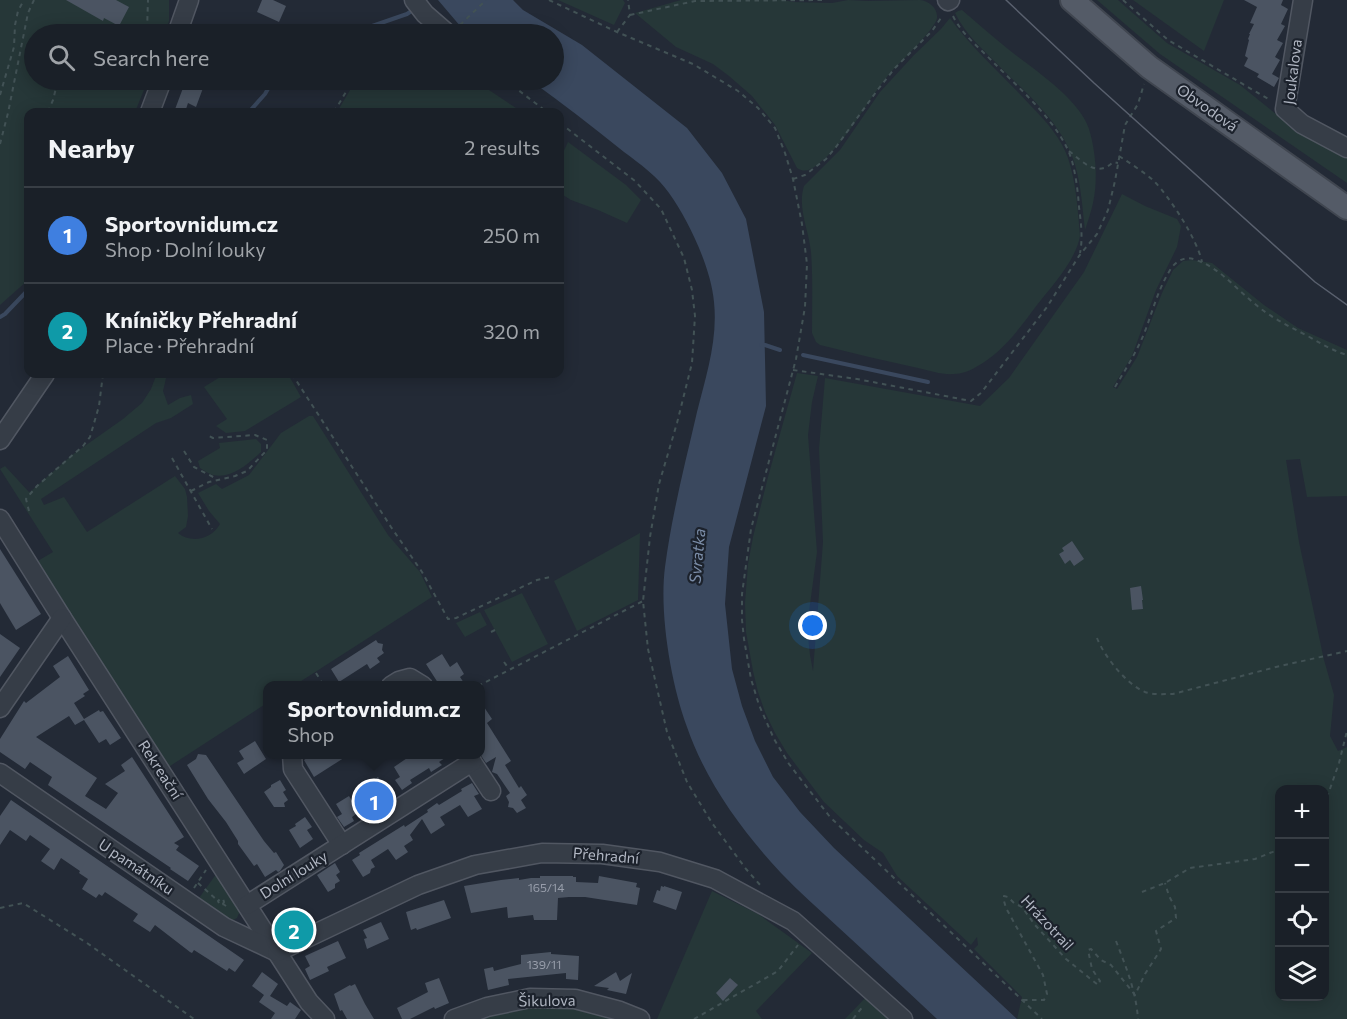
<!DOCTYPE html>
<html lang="en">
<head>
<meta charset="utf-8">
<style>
  :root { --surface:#1a2028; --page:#232830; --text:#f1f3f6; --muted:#9fa3a8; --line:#383e45; --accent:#0b8043 }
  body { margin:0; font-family:Commissioner,sans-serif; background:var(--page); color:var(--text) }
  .controls { position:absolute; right:18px; bottom:18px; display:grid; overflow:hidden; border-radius:12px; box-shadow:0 3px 15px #0003 }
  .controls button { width:54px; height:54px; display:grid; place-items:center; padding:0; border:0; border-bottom:2px solid var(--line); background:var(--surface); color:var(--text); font:30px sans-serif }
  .you { position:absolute; left:813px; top:626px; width:21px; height:21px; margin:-15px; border:4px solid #fff; border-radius:50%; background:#1a73e8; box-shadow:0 0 0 9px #1a73e833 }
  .badge { display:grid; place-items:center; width:39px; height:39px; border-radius:50%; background:var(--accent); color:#fff; font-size:20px; font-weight:700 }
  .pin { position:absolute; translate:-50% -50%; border:3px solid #fff; box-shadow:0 2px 6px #0006 }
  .popup { position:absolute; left:263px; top:681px; width:222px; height:78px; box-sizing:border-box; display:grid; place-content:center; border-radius:12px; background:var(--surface); filter:drop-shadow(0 2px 4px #0005); font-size:20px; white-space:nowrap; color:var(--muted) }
  .popup b { font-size:22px; color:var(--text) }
  .popup::after { content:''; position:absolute; left:50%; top:100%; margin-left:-12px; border:12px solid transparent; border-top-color:var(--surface) }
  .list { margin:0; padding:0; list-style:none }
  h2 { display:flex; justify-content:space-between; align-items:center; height:78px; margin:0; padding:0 24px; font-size:26px }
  h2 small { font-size:20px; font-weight:400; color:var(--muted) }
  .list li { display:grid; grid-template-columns:39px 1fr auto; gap:18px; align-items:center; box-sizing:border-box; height:96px; padding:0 24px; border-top:2px solid var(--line) }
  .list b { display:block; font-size:22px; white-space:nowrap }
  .list p { margin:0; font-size:20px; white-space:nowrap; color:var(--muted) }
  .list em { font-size:20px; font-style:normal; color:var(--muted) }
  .icon { flex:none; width:33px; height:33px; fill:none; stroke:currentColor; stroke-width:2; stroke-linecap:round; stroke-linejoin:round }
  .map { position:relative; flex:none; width:1347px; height:1019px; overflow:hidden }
  .search { position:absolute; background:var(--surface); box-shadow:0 3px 15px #0003; left:24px; top:24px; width:540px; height:66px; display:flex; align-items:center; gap:15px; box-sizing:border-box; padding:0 21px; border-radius:33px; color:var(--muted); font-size:22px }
  .panel { position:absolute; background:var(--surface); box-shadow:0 3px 15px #0003; left:24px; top:108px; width:540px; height:270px; border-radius:12px }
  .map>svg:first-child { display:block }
</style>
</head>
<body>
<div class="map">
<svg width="1347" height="1019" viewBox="0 0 1347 1019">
  <rect width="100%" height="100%" fill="#232a36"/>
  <!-- green -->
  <g fill="#263738" fill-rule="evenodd">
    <polygon points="0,0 169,0 169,21 164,34 34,34 34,80 148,80 135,112 28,112 28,280 0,305"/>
    <polygon points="558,0 623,0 625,3 614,25"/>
    <path d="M681 0H783L793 2 832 3 848 0 867 1 920 0C929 1 938 8 937 18 936 28 901 62 892 71 866 100 849 141 817 165 810 170 805 173 797 168L775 125 752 96 729 76 713 64 676 47 635 13Z"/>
    <polygon points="1097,0 1118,0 1167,43 1240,85 1287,123 1347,156 1347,183 1160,54"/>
    <polygon points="1133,0 1224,0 1204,51"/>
    <path d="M962 10C977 23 992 36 1008 49 1032 68 1080 99 1089 129 1096 152 1098 180 1093 203 1091 212 1088 221 1085 230 1082 206 1081 179 1072 156 1059 122 1029 95 1003 70 986 52 966 36 955 13L958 11Z"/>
    <path d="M950 18C973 50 1005 77 1031 106 1046 121 1061 138 1068 158 1076 181 1078 211 1080 236 1076 260 1052 286 1037 305 1020 328 1002 353 976 367 970 371 961 374 954 374 943 375 930 371 918 368 885 361 853 353 820 345L816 342 812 333C812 306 813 279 811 252 809 230 797 208 804 186L840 150 880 92 914 55 941 29Z"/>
    <polygon points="356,80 474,80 522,112 337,112"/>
    <polygon points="568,142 626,185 641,200 627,223 598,210 571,200 560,193 560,159"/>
    <path d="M1122 194 1145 206 1177 219 1181 226 1177 247 1156 290 1132 356 1113 387 1117 389 1137 357 1162 293 1173 270 1183 261 1192 260 1212 263 1264 305 1298 328 1347 350V496L1307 497 1300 459 1286 460 1299 542 1324 660 1334 695 1330 736 1338 751 1347 747V1019H1017L1022 997 974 949 978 945 977 937 971 945 897 876 883 853 864 840 824 802 787 753 775 733 765 712 758 692 753 671 746 632 745 603 748 564 753 537 768 477 797 373 818 376 812 402 808 435 817 552 807 627 810 655 813 671 823 542 819 449 825 378 980 406 1009 378 1084 272ZM1280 790H1324V996H1280Z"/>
    <path d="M159 374H167L163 391 168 405 180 398 191 395 193 404 171 418 156 423 41 499 44 505 64 497 87 532 175 476 185 489 187 497 188 516 186 527 178 533C191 544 212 539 220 524L209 511 198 493 216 484 222 489 249 475 281 433 309 416H313L388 535 420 572 432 597 295 685 268 686 267 703 167 768 36 562 53 552 0 469 5 466 29 492 31 491 72 455 123 419 142 403 151 389 156 376Z"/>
    <polygon points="225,374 288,374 301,397 245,431 226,433 216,426 227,419 204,387"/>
    <path d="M256 439 261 444V452C248 464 232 479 213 475 209 474 203 470 200 468L198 461 220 448 219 443Z"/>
    <polygon points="640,533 638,600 577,631 554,581"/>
    <polygon points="522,593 548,644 512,662 484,610"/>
    <polygon points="480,612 487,625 465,637 456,623"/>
    <polygon points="217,873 242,906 237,918 231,921 199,902 199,898"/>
    <polygon points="712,891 758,914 812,953 756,1011 762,1019 657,1019"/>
    <polygon points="870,993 896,1019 845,1019"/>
    <polygon points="570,1003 622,1019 466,1019 486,1011"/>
  </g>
  <!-- water -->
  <path fill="#3a485e" d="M438 0H513L523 10 582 45 687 128 722 173 746 219 764 312 766 406 729 547 725 604 732 669 742 706 755 741 773 777 800 812 834 848 1017 1019H937C904 988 871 957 838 927 819 909 799 892 781 873 742 831 706 782 687 727 671 684 659 613 665 567 672 514 685 464 697 412 706 376 718 340 714 302 711 268 689 221 669 193 659 178 639 163 624 152 593 127 562 103 530 80H554V34H471L461 27Z"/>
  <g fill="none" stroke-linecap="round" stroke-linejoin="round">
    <!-- stream -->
    <g stroke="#3a485e" stroke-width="4">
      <polyline points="349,34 407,14 410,12"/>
      <polyline points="249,112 265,94 273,80"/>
      <polyline points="0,317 5,314 28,290"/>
      <polyline points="761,345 765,345 780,350"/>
      <polyline points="803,355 928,382"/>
    </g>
  </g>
  <!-- building -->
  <g fill="#4b5462">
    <polygon points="66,0 116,0 129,7 119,26 104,18 103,21"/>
    <polygon points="262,0 273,0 286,6 279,22 257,12"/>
    <polygon points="1244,0 1283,0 1281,5 1288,9 1281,24 1285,26 1277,40 1283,43 1275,57 1280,60 1272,74 1279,78 1274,87 1257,77 1259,74 1244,66 1248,58 1245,56 1249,40 1248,39 1250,34 1249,34 1254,24 1250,23 1257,7"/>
    <polygon points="186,80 206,80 196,107 188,103 185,112 174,112"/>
    <polygon points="1072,541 1084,559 1074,566 1070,560 1065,564 1059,554 1064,551 1062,548"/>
    <polygon points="0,549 41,614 16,630 0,603"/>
    <polygon points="1141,586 1143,600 1142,600 1143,609 1132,610 1130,588"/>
    <polygon points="0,634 20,648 0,677"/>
    <polygon points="376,640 378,643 383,644 382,650 384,653 377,658 380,662 370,669 367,664 339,682 331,669"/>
    <polygon points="442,654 450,667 457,662 464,674 460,677 466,686 440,686 426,664"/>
    <polygon points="68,656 89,690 83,694 85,696 74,703 84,719 99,710 100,712 103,711 121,738 110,745 106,739 99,743 84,720 75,725 69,716 36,737 97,778 85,796 106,809 118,793 105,784 125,771 121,765 132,757 184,837 174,843 179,846 176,850 199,866 188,881 170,869 171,868 48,785 52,777 30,762 25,769 0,752 0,739 24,701 26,703 60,677 53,666"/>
    <polygon points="480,701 492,719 487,723 511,761 505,765 519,788 521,786 527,795 521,800 526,808 517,813 513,808 508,807 509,802 506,796 510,793 497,774 492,772 496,757 486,763 480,754"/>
    <polygon points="255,741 266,759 244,774 237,763 244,759 239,751"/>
    <polygon points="198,754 206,755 264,841 274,853 276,852 284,865 280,871 278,872 276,870 265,877 257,864 254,866 238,844 238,841 226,822 208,799 187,765 196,759"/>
    <polygon points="312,754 350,754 314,777 304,760"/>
    <polygon points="413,754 451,754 439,762 442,765 431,772 429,768 410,780 412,783 402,790 395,780 400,777 394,767"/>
    <polygon points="378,777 389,794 381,799 383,802 373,809 366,799 371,796 365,786"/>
    <polygon points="280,780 286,790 283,792 288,800 284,803 285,807 274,807 264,792 271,787 271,785"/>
    <polygon points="472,783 479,794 474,796 482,809 468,817 460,805 440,817 445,825 431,834 422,819 410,835 413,840 404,846 408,852 396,860 388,849 371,860 375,867 371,869 370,873 363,877 352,860 360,855 359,853 404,825 405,827 428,812 427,810 437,803 439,805 462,791 461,789"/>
    <polygon points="349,796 359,812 352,817 354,821 344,827 337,817 342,814 336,804"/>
    <polygon points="11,800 244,960 235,972 229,968 227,971 194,950 192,953 190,952 155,925 150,932 133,921 138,914 105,892 102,896 99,894 96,898 82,889 88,879 79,873 80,871 61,858 54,870 41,861 50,849 30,835 26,841 10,830 0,845 0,816"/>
    <polygon points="305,817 312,827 307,830 313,839 300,848 289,830 296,826 295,824"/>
    <polygon points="335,863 340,872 336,875 340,881 335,884 335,888 328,892 317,875"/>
    <polygon points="540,876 573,876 573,877 576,877 576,882 598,883 599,876 637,883 636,887 640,888 637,905 585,897 569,897 558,898 557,920 534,920 533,915 508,918 507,907 471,913 464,886 501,880 519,878 519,880 531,878 540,878"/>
    <polygon points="661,886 664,887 664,886 682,892 676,910 653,902 657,890 660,891"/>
    <polygon points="444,900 451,918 417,930 416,928 411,930 406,912"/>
    <polygon points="381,922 389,939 367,949 364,939 367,938 363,930"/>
    <polygon points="338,941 346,958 327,967 329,971 310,980 305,969 310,966 305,956"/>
    <polygon points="551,952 551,954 579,956 578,980 566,979 566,973 508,979 509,985 488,990 484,969 493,967 494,971 521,964 521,955"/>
    <polygon points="262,972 278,984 270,996 287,1006 290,1002 301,1010 295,1019 271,1019 275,1013 259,1002 264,995 252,986"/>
    <polygon points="616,972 620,981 632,973 626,994 607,990 609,988 594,986"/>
    <polygon points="439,978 449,1003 435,1009 434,1007 410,1019 402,1019 397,1008 428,992 425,983"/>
    <polygon points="730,978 738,985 723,1001 716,993"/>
    <polygon points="355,984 365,1004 374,1019 347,1019 342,1010 340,1011 334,994 350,985 351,986"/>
  </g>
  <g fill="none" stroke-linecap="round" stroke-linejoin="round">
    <defs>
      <g id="minor">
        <polyline points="414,0 425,14 448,34"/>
        <polyline points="947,0 948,1 950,0"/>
        <polyline points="1303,0 1285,109 1302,124 1347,148"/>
        <polyline points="177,34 189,0"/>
        <polyline points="150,112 162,80"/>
        <polyline points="0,440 45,374"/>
        <polyline points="0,519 62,618 309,1002 325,1019"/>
        <polyline points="391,686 399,681 410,678 423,686"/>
        <polyline points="0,708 62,618"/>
        <polyline points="292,754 293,769 342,845"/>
        <polyline points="472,762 491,791"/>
        <polyline points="0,773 224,927 277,952"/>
        <polyline points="247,905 472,762 467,754"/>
        <polyline points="277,952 418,885 475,865 542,853 602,854 660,862 715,879 793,921 903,1019"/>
        <polyline points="454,1019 487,1007 530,998 575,999 620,1011 640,1019"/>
      </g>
      <polyline id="major" points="1072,0 1149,67 1347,208"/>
    </defs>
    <!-- minor casing -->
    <use href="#minor" stroke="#515762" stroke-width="21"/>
    <!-- major casing -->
    <use href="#major" stroke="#404650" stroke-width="26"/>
    <!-- path -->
    <g stroke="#425255" stroke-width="2" stroke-dasharray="4.5 4.5" stroke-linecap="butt">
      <polyline points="549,0 617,32 693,64 738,91 758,108 775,128 785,153 793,179 802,224 807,264 805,307 796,359 751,529 742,594 742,620 744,639 751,679 759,705 774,739 789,764 830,817 1042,1019"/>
      <polyline points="1123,0 1168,40 1270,100"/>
      <polyline points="630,15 695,1 825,0"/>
      <path d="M953 16C962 35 981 49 995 64 1021 90 1062 126 1072 161 1076 176 1078 192 1079 207 1081 223 1083 238 1080 253"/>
      <polyline points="460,25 486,0"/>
      <polyline points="617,32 630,15 628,0"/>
      <polyline points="140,34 147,31 148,0"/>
      <polyline points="403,34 414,24"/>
      <polyline points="505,80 547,112"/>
      <polyline points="0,95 14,47 15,25 18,11 24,0"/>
      <polyline points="48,112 53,100 58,80"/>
      <polyline points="334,112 353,80"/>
      <polyline points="560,123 635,181 661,209 684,258 692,290 695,316 692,363 677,423 659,484 650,537 643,601 648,649 667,732 687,782 712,823 746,869 761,886"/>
      <polyline points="0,144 8,113 28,13 34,0"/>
      <path d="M1069 151C1083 162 1097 178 1113 162L1118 163"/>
      <path d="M1119 156C1131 164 1144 172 1154 181 1171 199 1197 239 1202 262"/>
      <polyline points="793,179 805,175 826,159 836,147 879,88 895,68 932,31 943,15"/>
      <polyline points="28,197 28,209"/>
      <polyline points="793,370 857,379 971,401 981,393 1047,307 1079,256 1097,234 1108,210 1115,181 1125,125 1138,104 1144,84"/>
      <polyline points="292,374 391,527 422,572 448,619 456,618 537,580 550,577"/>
      <path d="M1115 387C1127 367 1139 348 1147 326 1154 306 1160 285 1172 267 1179 259 1187 256 1196 260 1220 268 1236 289 1255 304 1270 317 1288 326 1306 335 1320 343 1331 350 1347 355"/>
      <polyline points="184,451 194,467 217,479"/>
      <polyline points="172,458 212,529"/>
      <polyline points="191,491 209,482 235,476 247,471 267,450 267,440 255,435 213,438 207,435"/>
      <polyline points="29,511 26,499 37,486 83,446 90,437 99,406 103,374"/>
      <polyline points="491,632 495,630"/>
      <path d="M1097 638C1104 656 1126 684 1145 692 1153 695 1164 694 1173 694L1276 667 1347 651"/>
      <polyline points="504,662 509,669"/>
      <polyline points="316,673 324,686"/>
      <polyline points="478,686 643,601"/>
      <polyline points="1324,806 1339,763 1347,731"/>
      <polyline points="198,883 218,901"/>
      <polyline points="194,888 206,870"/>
      <polyline points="1142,892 1165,883 1190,868 1255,859 1280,849"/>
      <polyline points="223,904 224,902 223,899 220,899 218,901 220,905 223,904 229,908"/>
      <polyline points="0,908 23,903 87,943 194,1019"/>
      <path d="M1116 941C1126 967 1136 991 1138 1019"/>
      <polyline points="1023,1000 1044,1000 1047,994 1043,975 1006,908 1004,901 1004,896 1008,897 1014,903 1022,907 1035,925 1066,959 1098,985 1100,981 1092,969 1088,950 1091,949 1101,960 1111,965 1135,995 1145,974 1161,949 1156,931 1176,918 1175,907 1169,896 1165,883"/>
      <polyline points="694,1019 778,971 798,945"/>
      <polyline points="853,1019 864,1005"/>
    </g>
    <!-- minor -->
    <use href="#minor" stroke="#363d47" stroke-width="18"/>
    <!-- major -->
    <use href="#major" stroke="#545b67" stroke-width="22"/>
    <!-- tram -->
    <polyline stroke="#59606e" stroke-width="1.5" points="1006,0 1094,83 1315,282 1347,305"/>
  </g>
  <g text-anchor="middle" stroke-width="4.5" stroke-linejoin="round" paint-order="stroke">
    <!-- number labels -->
    <g font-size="12" fill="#989eab">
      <text x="546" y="892">165/14</text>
      <text x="544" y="969">139/11</text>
    </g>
    <!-- street labels -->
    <g font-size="15" fill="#b1b7c3" stroke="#1c222c">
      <text transform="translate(1293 72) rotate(-83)" y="5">Joukalova</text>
      <text transform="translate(1207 108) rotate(35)" y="5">Obvodová</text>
      <text transform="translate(160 770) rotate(57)" y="5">Rekreační</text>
      <text transform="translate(606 856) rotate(5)" y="5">Přehradní</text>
      <text transform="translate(136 867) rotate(34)" y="5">U památníku</text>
      <text transform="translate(294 875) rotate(-32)" y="5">Dolní louky</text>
      <text transform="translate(1047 923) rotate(47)" y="5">Hrázotrail</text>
      <text transform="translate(547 1001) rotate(-1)" y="5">Šikulova</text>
    </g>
    <!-- water labels -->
    <g font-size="16" font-style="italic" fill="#7c8ea9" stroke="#1c222c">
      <text transform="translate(697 556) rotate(-85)" y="6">Svratka</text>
    </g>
  </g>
</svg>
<div class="controls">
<button>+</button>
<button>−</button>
<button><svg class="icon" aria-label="locate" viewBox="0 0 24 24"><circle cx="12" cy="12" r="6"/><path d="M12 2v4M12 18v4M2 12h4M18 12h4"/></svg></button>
<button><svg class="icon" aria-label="layers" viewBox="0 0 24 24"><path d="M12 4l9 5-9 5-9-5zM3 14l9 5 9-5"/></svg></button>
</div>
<div class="you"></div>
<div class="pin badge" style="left:374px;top:801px;background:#3f7fe0">1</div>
<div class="popup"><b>Sportovnidum.cz</b>Shop</div>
<div class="pin badge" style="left:294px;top:930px;background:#0f9aa8">2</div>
<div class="search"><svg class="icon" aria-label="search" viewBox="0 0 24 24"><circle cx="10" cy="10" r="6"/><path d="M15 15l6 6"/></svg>Search here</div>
<section class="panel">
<h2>Nearby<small>2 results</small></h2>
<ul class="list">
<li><span class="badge" style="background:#3f7fe0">1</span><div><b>Sportovnidum.cz</b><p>Shop · Dolní louky</p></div><em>250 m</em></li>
<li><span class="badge" style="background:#0f9aa8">2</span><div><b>Kníničky Přehradní</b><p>Place · Přehradní</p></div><em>320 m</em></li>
</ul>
</section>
</div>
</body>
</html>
